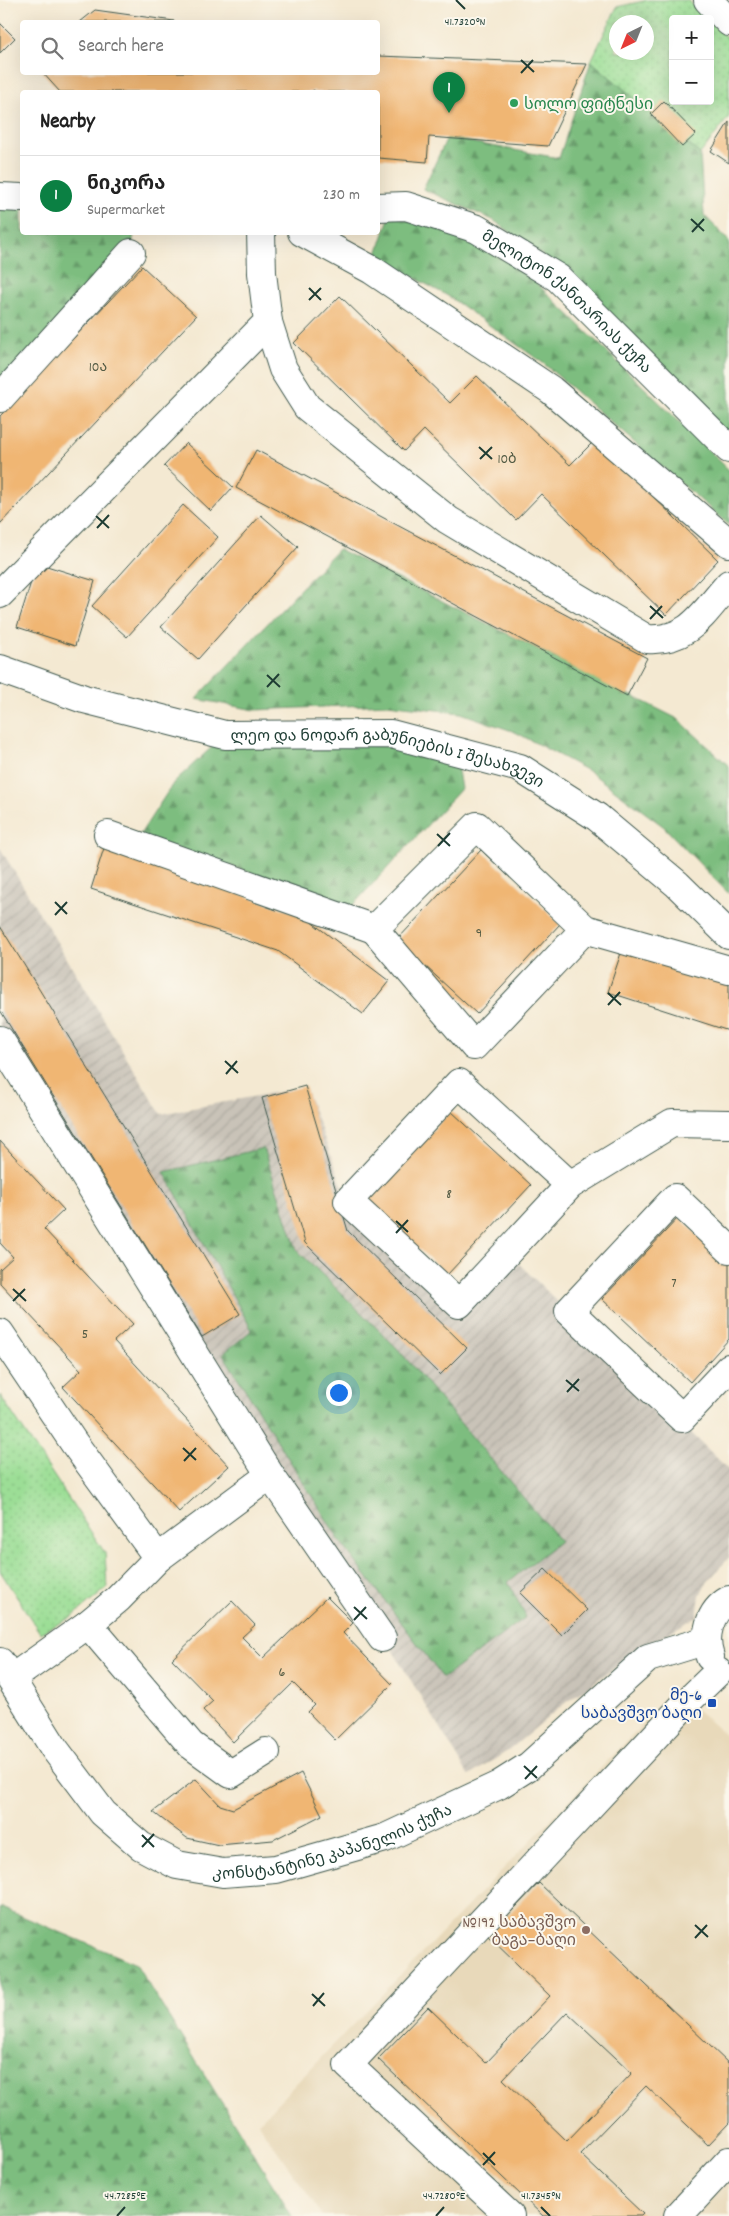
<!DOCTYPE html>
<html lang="en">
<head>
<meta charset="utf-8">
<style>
  :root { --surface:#fff; --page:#f2f2f2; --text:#222; --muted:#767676; --line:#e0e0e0; --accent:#0b8043 }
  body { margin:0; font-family:Dekko,"Noto Sans Georgian",sans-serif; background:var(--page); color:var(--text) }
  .controls { position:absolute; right:15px; top:15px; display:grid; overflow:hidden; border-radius:5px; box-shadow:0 5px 20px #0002 }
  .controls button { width:45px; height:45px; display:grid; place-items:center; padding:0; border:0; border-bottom:1px solid var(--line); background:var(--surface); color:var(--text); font:25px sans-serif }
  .compass { position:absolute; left:609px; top:15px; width:45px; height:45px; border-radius:50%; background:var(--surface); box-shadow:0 5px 20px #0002; rotate:223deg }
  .you { position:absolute; left:338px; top:1392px; width:18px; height:18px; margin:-12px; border:4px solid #fff; border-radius:50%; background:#1a73e8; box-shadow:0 0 0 8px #1a73e833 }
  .badge { display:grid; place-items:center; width:32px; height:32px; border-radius:50%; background:var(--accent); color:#fff; font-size:16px; font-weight:700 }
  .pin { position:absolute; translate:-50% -41px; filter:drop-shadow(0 1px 2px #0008) }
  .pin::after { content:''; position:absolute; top:26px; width:18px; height:15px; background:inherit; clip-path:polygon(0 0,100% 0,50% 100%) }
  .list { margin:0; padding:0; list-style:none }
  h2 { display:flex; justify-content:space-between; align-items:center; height:65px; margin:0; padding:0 20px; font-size:21px }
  h2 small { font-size:16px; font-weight:400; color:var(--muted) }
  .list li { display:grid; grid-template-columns:32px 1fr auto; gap:15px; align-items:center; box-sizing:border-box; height:80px; padding:0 20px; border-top:1px solid var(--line) }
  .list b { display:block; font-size:19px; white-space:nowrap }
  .list p { margin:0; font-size:16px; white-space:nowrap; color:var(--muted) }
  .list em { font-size:16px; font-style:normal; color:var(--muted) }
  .icon { flex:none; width:28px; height:28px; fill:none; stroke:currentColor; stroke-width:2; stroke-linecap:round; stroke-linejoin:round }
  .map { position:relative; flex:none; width:729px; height:2216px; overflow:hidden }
  .search { position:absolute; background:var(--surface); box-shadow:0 5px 20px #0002; left:20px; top:20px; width:360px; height:55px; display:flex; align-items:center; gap:12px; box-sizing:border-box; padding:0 18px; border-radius:5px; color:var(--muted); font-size:19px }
  .panel { position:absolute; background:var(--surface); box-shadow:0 5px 20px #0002; left:20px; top:90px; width:360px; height:145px; border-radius:5px }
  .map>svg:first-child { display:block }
</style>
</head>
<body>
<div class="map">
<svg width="729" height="2216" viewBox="0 0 729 2216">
  <defs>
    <pattern id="industrial-furrows" width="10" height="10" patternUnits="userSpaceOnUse" patternTransform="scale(1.25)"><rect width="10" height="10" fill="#c9c3b8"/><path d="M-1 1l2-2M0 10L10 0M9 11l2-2" fill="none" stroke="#aca89f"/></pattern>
    <pattern id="grass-dots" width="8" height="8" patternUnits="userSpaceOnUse" patternTransform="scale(1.25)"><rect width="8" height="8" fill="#9cde96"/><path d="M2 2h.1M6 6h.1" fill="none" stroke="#86bf82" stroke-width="1.8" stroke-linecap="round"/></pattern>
    <pattern id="forest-firs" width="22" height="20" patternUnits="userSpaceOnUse" patternTransform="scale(1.25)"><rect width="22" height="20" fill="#7dbd7f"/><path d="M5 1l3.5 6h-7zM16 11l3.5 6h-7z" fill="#669b69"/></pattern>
  </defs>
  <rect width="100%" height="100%" fill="#fbf7ec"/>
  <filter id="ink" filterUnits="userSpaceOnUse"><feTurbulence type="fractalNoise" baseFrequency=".02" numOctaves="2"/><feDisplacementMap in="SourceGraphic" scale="10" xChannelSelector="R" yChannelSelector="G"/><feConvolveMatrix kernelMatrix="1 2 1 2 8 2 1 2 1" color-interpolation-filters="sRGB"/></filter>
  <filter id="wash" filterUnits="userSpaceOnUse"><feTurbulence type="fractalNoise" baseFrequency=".0096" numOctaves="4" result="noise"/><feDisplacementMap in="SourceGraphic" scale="20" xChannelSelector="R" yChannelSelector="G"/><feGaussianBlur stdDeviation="1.12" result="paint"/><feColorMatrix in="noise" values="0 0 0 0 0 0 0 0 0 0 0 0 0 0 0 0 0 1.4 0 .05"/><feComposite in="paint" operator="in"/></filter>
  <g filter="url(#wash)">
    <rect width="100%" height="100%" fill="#f4e9d2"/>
    <!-- built -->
    <polygon fill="#e8d9ba" points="675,1691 729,1738 729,2216 323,2216 258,2123"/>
    <!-- industrial -->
    <polygon fill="url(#industrial-furrows)" points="0,848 161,1114 305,1087 348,1201 458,1304 507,1252 729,1470 729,1557 705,1585 700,1595 697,1616 643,1648 565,1703 509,1750 469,1776 368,1610 0,1034"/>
    <!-- grass -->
    <g fill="url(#grass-dots)" stroke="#5e8e65" fill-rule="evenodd">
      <path d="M648 0H688L707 19H673V101H710V22L729 40V117L700 154 591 61 617 7ZM616 22H646V52H616Z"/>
      <polygon points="0,1395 105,1553 107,1588 72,1617 40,1633 0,1571"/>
    </g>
    <!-- forest -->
    <g fill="url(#forest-firs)" stroke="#4e7d5a">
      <polygon points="591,61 700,154 704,215 729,241 729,436 540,253 493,220 423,189 447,138 559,158"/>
      <polygon points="0,197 22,198 22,232 134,233 131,253 0,398"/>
      <polygon points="390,215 440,229 520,267 729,470 729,525 543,363 448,296 376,257"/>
      <polygon points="338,549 678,719 729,766 729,894 663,826 590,772 515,732 461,713 388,704 255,710 196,699"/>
      <polygon points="225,735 455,751 461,789 352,906 139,836 174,782"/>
      <polygon points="263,1148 297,1250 397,1348 560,1541 508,1582 526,1617 443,1678 340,1541 223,1354 252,1330 164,1172"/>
      <polygon points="0,1907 136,1964 292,2216 0,2216"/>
    </g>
    <g id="blocks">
      <!-- building -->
      <g fill="#f0b673" fill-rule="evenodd">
        <polygon points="95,10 174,21 174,22 80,22"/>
        <polygon points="0,23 15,38 0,53"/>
        <polygon points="378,56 587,64 548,146 429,137 427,162 378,158 378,92 314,92 314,90 311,92 60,92 42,72 378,72"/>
        <polygon points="664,101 696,134 682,147 651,114"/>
        <polygon points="729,122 729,163 711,151"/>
        <polygon points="142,266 196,316 0,524 0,416"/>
        <polygon points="340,296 450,403 477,376 570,465 595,440 718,560 666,615 541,494 516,520 424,430 404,451 294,343"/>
        <polygon points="186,443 233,487 211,511 164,466"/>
        <polygon points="256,450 647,658 627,696 236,488"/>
        <polygon points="183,505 218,537 127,637 92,606"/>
        <polygon points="261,515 298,547 198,659 161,627"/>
        <polygon points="37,563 95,581 75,646 17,627"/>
        <polygon points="104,848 302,915 389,981 363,1014 278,951 91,889"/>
        <polygon points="481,850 560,924 477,1014 397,940"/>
        <polygon points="0,926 240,1314 202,1337 0,1010"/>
        <polygon points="623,947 729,981 729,1031 608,992"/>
        <polygon points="305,1086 348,1231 467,1348 440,1375 305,1243 262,1098"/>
        <polygon points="451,1111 531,1185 447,1275 367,1201"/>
        <polygon points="0,1141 64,1210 44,1229 133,1324 114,1341 229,1466 179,1512 63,1387 81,1370 0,1283 0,1269 13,1257 0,1243"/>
        <polygon points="679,1217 729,1264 729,1339 690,1382 602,1299"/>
        <polygon points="545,1569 587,1610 562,1635 520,1593"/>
        <polygon points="327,1597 353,1623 343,1633 392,1684 335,1740 308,1712 315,1705 293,1683 233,1742 203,1710 213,1701 172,1659 232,1601 255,1625 242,1637 263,1658"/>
        <polygon points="301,1773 322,1815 273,1840 219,1845 187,1838 153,1812 196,1779 220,1805 233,1809"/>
        <path d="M539 1883 729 2064V2123L708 2145 646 2086 580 2154 643 2214 641 2216H543L378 2059 428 2007 486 2063 550 1996 488 1936ZM567 2012 632 2073 567 2141 503 2079Z"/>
      </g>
    </g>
  </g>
  <g filter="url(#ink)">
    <use href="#blocks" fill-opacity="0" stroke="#3f574c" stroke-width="1"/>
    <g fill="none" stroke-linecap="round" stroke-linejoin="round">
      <defs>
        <g id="minor">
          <polyline points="708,0 729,22"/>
          <polyline points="0,197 22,198"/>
          <path id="s1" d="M378 207 406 206 477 229 558 278 729 449"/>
          <polyline points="302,232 372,270 551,390 729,543"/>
          <path d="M268 322 283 369 307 407 448 520 647 639C689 642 703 613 729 584"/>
          <polyline points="0,398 131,253"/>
          <polyline points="0,594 268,322 262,273 261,232"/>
          <path id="s2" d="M0 669 84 699 225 735 391 734 520 768 597 817 677 884 729 935"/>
          <polyline points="108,835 374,929"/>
          <polyline points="585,929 474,1046 374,929 477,826 585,929 729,970"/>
          <polyline points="0,1040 270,1475 382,1638"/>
          <polyline points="570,1185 459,1083 348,1201 459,1304 570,1185 672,1123 729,1124"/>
          <polyline points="729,1249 675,1198 569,1311 682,1418 729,1368"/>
          <polyline points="0,1333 74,1443 158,1558 118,1599 88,1624 11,1679"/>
          <polyline points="158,1558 270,1475"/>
          <polyline points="88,1624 191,1745 231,1774 266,1752"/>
          <path d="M710 1657C703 1637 709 1611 729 1600"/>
          <path id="s3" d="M0 1662 54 1748 103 1813 141 1846 177 1865 223 1873 276 1869 385 1838 499 1785 529 1766 648 1658 707 1640"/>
          <polyline points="510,2216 348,2065 688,1701 718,1672"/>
          <polyline points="678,2216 729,2161"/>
        </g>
      </defs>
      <!-- minor casing -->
      <use href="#minor" stroke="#3f574c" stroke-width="30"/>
      <!-- minor -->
      <use href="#minor" stroke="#fff" stroke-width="28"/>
    </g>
  </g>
  <!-- ticks -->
  <path fill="none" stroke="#1f3d34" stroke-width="2" d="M456 0 465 9M521 60 534 72M521 73 533 60M691 219 704 231M692 232 704 219M309 288 321 300M309 300 321 288M479 447 492 459M480 459 492 447M96 516 109 528M97 528 109 515M650 606 663 618M650 619 662 606M267 675 280 687M267 687 279 674M437 834 450 846M438 846 450 833M55 902 67 914M55 915 67 902M608 993 621 1005M608 1005 620 992M225 1061 238 1073M226 1074 237 1061M396 1221 408 1232M396 1233 408 1220M13 1289 26 1301M13 1301 25 1289M566 1380 579 1391M567 1392 579 1379M183 1448 196 1460M184 1461 196 1448M354 1607 367 1619M354 1620 366 1607M524 1766 537 1778M525 1779 537 1766M142 1835 154 1847M142 1847 154 1834M695 1925 708 1937M695 1938 707 1925M312 1994 325 2006M313 2006 324 1993M483 2153 495 2165M483 2165 495 2152M541 2207 550 2216M117 2216 125 2207M436 2216 444 2207"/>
  <!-- markers -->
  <circle fill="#2e9e5b" stroke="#fbf7ec" stroke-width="2" cx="514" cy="103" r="5"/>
  <rect fill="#1a4fb4" stroke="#fbf7ec" stroke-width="2" x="707" y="1698" width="10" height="10" rx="2.5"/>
  <circle fill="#8d6e63" stroke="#fbf7ec" stroke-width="2" cx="586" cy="1930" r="5"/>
  <g text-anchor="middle" stroke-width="4" stroke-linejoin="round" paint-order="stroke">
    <!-- number labels -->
    <g font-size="14" fill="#535b44">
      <text x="98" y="371">10ა</text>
      <text x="507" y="463">10ბ</text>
      <text x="479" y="937">9</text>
      <text x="449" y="1198">8</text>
      <text x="674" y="1287">7</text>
      <text x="85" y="1338">5</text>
      <text x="282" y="1676">6</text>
    </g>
    <!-- leisure labels -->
    <g font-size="16" fill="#27864d" stroke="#fbf7ec" text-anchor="start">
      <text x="524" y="109">სოლო ფიტნესი</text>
    </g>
    <!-- street labels -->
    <g font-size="16" fill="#1f3d34" stroke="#fbf7ec">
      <text dy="6" stroke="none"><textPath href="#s1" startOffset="219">მელიტონ ქანთარიას ქუჩა</textPath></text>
      <text dy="6" stroke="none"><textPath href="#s2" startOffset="401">ლეო და ნოდარ გაბუნიების I შესახვევი</textPath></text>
      <text dy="6" stroke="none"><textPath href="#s3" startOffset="435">კონსტანტინე კაპანელის ქუჩა</textPath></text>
    </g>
    <!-- transit labels -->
    <g font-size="16" fill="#164399" stroke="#fbf7ec" text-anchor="end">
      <text x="702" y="1700">მე-6<tspan x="702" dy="18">საბავშვო ბაღი</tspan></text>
    </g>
    <!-- education labels -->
    <g font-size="16" fill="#785e54" stroke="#fbf7ec" text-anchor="end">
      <text x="576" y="1927">№192 საბავშვო<tspan x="576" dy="18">ბაგა–ბაღი</tspan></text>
    </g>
  </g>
  <g font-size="12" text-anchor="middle" fill="#1f3d34" stroke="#fbf7ec" stroke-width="4" stroke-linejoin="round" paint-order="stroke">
    <text x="465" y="25">41.7320°N</text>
    <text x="125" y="2199">44.7285°E</text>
    <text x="444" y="2199">44.7280°E</text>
    <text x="541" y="2199">41.7345°N</text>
  </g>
</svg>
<div class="controls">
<button>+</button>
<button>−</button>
</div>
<svg class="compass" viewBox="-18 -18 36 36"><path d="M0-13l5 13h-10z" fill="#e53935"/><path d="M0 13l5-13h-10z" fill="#767676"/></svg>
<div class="you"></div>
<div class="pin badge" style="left:449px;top:113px">1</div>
<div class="search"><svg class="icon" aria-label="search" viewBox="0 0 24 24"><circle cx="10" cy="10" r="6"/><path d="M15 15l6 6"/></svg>Search here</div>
<section class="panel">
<h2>Nearby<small></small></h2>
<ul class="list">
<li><span class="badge">1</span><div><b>ნიკორა</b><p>Supermarket</p></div><em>230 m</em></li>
</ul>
</section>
</div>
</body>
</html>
